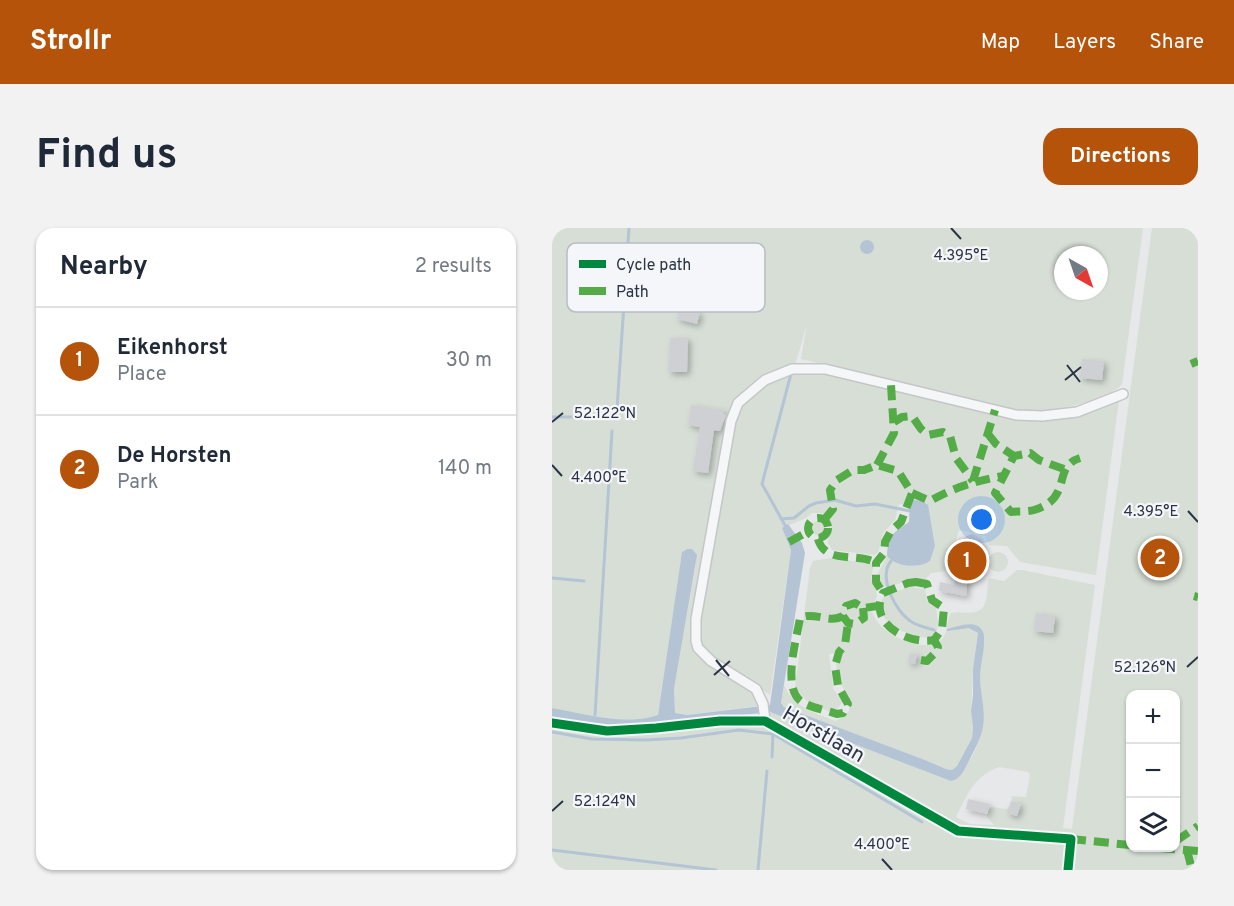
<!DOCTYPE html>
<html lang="en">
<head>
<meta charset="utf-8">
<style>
  :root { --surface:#fff; --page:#f2f2f3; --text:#1f2937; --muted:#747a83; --line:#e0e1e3; --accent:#b45309 }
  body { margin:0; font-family:Overpass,sans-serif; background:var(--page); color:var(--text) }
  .controls { position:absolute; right:18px; bottom:18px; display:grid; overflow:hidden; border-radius:12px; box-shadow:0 2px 4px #0004 }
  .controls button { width:54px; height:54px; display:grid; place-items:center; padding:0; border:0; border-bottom:2px solid var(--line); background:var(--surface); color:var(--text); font:30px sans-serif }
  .compass { position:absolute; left:502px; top:18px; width:54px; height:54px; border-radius:50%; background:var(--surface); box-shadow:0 2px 4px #0004; rotate:140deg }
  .you { position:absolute; left:430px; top:292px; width:21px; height:21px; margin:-15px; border:4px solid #fff; border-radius:50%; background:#1a73e8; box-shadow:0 0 0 9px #1a73e833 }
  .badge { display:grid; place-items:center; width:39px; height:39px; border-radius:50%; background:var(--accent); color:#fff; font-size:20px; font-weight:700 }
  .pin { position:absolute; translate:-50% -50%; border:3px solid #fff; box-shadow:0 2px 6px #0006 }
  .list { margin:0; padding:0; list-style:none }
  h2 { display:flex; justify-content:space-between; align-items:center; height:78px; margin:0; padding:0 24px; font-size:26px }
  h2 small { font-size:20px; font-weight:400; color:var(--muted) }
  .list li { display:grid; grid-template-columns:39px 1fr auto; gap:18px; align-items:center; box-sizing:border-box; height:108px; padding:0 24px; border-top:2px solid var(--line) }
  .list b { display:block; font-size:22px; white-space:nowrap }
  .list p { margin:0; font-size:20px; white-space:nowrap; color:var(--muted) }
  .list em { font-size:20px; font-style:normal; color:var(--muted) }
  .icon { flex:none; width:33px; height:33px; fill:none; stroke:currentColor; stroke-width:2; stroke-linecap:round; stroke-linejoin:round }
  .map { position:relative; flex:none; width:646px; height:642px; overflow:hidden; border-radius:18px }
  header { display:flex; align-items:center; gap:36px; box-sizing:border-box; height:84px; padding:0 30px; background:var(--accent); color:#fff }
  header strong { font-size:28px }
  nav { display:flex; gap:33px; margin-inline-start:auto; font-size:21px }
  .intro { display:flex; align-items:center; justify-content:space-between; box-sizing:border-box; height:144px; padding:0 36px }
  h1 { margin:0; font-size:42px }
  .button { padding:15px 27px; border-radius:18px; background:var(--accent); color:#fff; font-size:21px; font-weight:700 }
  main { display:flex; gap:36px; padding:0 36px }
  aside { flex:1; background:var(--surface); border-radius:18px; box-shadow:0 2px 4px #0004 }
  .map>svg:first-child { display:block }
</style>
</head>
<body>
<header>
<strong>Strollr</strong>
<nav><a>Map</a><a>Layers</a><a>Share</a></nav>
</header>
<div class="intro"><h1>Find us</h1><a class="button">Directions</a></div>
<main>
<aside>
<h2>Nearby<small>2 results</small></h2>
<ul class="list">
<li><span class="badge">1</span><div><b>Eikenhorst</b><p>Place</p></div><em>30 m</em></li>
<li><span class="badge">2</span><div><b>De Horsten</b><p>Park</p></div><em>140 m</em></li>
</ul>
</aside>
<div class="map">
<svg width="646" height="642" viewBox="0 0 646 642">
  <defs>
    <filter id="shadow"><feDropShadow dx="3" dy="3" stdDeviation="3" flood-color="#0004"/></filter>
  </defs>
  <rect width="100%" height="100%" fill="#e6e8ea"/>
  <!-- green -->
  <g fill="#d6ded6" fill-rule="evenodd">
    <path d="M0 0H591L570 156C565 163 557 165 550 168 519 181 497 183 464 183L262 134 249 131 255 96 241 144 262 142 472 192H500L520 189 567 172 544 347 468 334 455 318 437 317 433 308 407 302 394 343 379 345 372 353 357 351 346 356 331 359 327 356 325 347 335 328C343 339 367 341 378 333L383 318 375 275 366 272 358 274 357 277 347 276 343 292 331 305 326 325 322 327 280 322 276 315C278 300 285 296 269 285H260L254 290 230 300 239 322 218 467 153 422 140 401 139 410 143 425 202 466 208 474 206 478 135 487 123 485 122 461 144 335 132 322 130 325 106 487C74 498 33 486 0 480ZM511 27H547V63H511Z"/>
    <path d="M600 0H646V642H0V483L42 491 104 495 218 487V484L399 553C412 550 429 513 431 499 434 482 428 464 428 447 428 435 431 422 433 410L417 396 395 403 417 399 426 405 421 441 419 483 421 500 420 510 405 538 400 542 394 541 373 532 241 483 232 479 229 475 232 457C242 480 262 484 283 493L288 491 297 483V469L286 452 283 425 277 426 281 460 290 474 284 483 280 485 255 473 243 460 258 340 261 333 279 330 322 336 319 350 325 367 320 384C323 390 326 396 331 400 343 411 375 425 389 412 396 406 394 393 399 385 407 383 416 386 424 384 438 380 434 360 437 350L452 353 465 342H470L543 357 511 600 520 601ZM578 466H624V620H578ZM447 539 476 544 478 547 474 569 460 568 459 577 455 581 439 579 437 581 435 589 442 597 418 596 404 589C415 567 422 548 447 539Z"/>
    <circle cx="266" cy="300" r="7"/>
    <circle cx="446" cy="334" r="10"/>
    <path d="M357 359 373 361 375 373 384 377C384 385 388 397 384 405 374 420 313 393 332 369 338 362 349 364 357 359Z"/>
  </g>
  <!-- water -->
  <g fill="#b4c4d5">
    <circle cx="315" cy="19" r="7"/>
    <path d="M362 272 371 273 376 277 383 318 378 333C367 341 343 339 335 328 336 307 341 305 357 294L358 274Z"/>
    <path d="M236 296 250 315 253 325 229 475 232 479 373 532 394 541 400 542 405 538 420 510 421 500 419 483 421 467V441L426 405 417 400 395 403V401C404 399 423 391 430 402 436 410 428 436 428 448 428 464 434 482 431 499 429 511 422 522 417 533 412 542 409 551 399 553L218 484 115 495 72 497 41 495 0 489V480C33 486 74 498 106 487L130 324 135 321H140L145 327 122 461 123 485 135 487 218 477 239 322 230 300Z"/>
  </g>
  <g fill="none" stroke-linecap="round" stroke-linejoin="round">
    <!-- stream -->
    <g stroke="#b4c4d5" stroke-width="3">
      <polyline points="65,181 77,0"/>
      <polyline points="0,189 53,189"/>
      <polyline points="229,291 242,290 257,278 264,275 283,272 304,278 323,276 358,283"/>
      <polyline points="234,299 210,256 240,142"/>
      <path d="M339 333C326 349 343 384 360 394 366 398 375 400 382 402"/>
      <polyline points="0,350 32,353"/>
      <polyline points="43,487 60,203"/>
      <polyline points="0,504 40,511 94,512 129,510 187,502 221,506 370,594"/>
      <polyline points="220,529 221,506"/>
      <polyline points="0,622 164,642"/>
      <polyline points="206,642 215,543"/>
    </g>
  </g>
  <!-- building -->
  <g fill="#ced0d3" filter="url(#shadow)">
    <polygon points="128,80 148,84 145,96 125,91"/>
    <polygon points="118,110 136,110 135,144 117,144"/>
    <polygon points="530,131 552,133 550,152 528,150"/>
    <polygon points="139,177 172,182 171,186 174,187 168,203 162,202 156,245 141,243 148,199 136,197"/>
    <polygon points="419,306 424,307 427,313 430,313 424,347 416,346 414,368 387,363 388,354 402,357 411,310"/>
    <polygon points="484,385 503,388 501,405 482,403"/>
    <polygon points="358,425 365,426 363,436 356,434"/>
    <polygon points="416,571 438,576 435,586 414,581"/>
    <polygon points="459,573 469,576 465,588 455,585"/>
  </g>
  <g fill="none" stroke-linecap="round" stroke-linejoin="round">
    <defs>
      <g id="minor">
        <polyline points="213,493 211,476 204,461 159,433 146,420 144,413 144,391 179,193 186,175 213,152 240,141 273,141 464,187 490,188 525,184 571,166"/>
        <polyline points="0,495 55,503 104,500 168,493 213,493 406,603 519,611 516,642"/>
      </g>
    </defs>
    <!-- minor casing -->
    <use href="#minor" stroke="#c4c6c8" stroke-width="12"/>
    <!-- minor -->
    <use href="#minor" stroke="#f5f6f7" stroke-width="9"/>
    <!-- quiet -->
    <g stroke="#54ac47" stroke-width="8" stroke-dasharray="15 8" stroke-linecap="butt">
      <polyline points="639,136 646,133"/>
      <polyline points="342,194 350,189 360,188 369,201 376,207 391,204 398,208 404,230 421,253"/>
      <polyline points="436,206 444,216 462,228"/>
      <polyline points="325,237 342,205 339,157"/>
      <path d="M512 241 487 232 478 225 462 228 443 265 459 284C466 283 475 284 482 282 522 270 499 239 528 230"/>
      <polyline points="421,253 443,182"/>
      <path d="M360 265 378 273C403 259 423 253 451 248"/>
      <circle cx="266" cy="300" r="10"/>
      <polyline points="272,292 281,281 278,262 285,252 301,242 312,242 325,237 346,243 360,265 349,294 339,303 333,314 332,325 324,335 324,354 331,365"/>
      <path d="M266 311C273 337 306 324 324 335"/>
      <polyline points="237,314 257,303"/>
      <path d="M364 354 375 356 380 372 392 380 390 401 382 412C355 417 316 395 331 365L356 355Z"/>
      <polyline points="642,368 646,369"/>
      <polyline points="311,380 312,390 303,396 296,395 291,388 294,378 303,375 311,380 326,378"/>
      <path d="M291 388C277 396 262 383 248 390 245 410 229 461 250 474 260 480 274 482 285 486L291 485 296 476 286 458 283 438 287 424 293 417 296 395"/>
      <polyline points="369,432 375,433 385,423 386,419 382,412"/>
      <polyline points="519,611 578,617"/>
      <polyline points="624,613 646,598"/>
      <polyline points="608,620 646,623"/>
      <polyline points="635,622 640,642"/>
    </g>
    <defs>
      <polyline id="cycleway" points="0,495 55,503 104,500 168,493 213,493 406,603 519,611 516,642"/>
    </defs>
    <!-- cycleway casing -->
    <use href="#cycleway" stroke="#f4f6f9" stroke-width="13"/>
    <!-- cycleway -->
    <use href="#cycleway" stroke="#00873e" stroke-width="9"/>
  </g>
  <!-- ticks -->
  <path fill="none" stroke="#2b3445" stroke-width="2" d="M399 0 409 11M515 137 528 154M513 152 529 139M0 194 11 185M0 237 10 248M636 283 646 294M164 432 177 448M635 439 646 429M162 447 178 433M0 583 11 573M330 631 340 642"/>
  <g text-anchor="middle" stroke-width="4.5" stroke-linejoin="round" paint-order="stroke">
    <!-- street labels -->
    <g font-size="21" fill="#2b3445" stroke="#f4f6f9">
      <text transform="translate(272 506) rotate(30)" y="7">Horstlaan</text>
    </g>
  </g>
  <!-- legend -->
  <rect x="15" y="15" width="198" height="69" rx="9" fill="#f4f6f9" stroke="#b8bcc3" stroke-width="1.5"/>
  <rect x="27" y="32" width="27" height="8" fill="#00873e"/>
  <rect x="27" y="59" width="27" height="8" fill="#54ac47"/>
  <g font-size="16" fill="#2b3445">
    <text x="64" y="42">Cycle path</text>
    <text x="64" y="69">Path</text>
  </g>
  <g font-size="15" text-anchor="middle" fill="#2b3445" stroke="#f4f6f9" stroke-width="4.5" stroke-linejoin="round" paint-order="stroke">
    <text x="409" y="32">4.395°E</text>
    <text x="53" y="190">52.122°N</text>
    <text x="47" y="254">4.400°E</text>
    <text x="599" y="288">4.395°E</text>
    <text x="593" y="444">52.126°N</text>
    <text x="53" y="578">52.124°N</text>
    <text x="330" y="621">4.400°E</text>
  </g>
</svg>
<div class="controls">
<button>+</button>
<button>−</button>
<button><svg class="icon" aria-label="layers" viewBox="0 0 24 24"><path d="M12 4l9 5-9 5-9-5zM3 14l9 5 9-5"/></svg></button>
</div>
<svg class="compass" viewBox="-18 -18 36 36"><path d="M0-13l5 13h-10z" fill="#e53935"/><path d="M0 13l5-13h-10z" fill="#747a83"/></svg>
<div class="you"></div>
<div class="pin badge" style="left:415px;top:333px">1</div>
<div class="pin badge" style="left:608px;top:330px">2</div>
</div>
</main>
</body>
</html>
